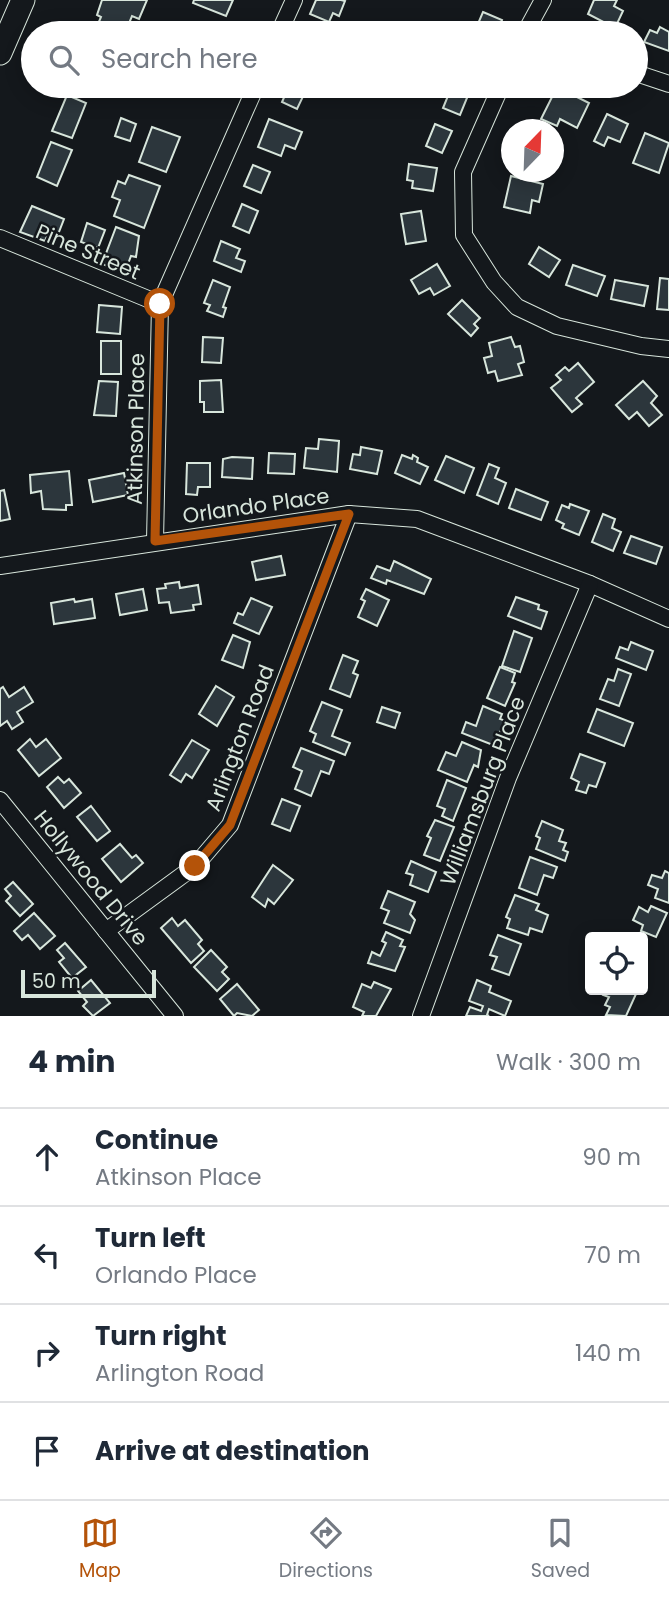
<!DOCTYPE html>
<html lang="en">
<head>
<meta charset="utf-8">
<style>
  :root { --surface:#fff; --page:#f6f6f7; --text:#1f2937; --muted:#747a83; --line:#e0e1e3; --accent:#b45309 }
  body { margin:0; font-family:Poppins,sans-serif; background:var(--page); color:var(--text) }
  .controls { position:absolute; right:21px; bottom:21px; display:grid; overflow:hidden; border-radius:7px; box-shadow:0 4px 18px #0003 }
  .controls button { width:63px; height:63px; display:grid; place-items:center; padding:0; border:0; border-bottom:2px solid var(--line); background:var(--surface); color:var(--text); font:35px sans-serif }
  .compass { position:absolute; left:501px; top:119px; width:63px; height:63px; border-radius:50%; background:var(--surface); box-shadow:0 4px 18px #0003; rotate:23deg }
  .scale { position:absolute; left:21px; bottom:18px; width:135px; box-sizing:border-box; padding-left:7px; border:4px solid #d8e6dc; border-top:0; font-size:19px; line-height:24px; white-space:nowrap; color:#d8e6dc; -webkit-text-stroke:5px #14181c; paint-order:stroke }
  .stop { position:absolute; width:21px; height:21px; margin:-16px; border:5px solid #b45309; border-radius:50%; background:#fff }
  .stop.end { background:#b45309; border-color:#fff; box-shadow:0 2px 7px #0008 }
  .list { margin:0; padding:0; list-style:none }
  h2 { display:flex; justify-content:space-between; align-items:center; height:91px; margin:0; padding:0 28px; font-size:30px }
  h2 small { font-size:23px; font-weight:400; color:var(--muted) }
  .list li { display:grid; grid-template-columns:46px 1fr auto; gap:21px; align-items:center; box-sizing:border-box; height:98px; padding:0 28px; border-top:2px solid var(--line) }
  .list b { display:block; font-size:26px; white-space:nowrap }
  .list p { margin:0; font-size:23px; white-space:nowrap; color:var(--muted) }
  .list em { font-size:23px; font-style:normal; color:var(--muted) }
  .icon { flex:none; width:38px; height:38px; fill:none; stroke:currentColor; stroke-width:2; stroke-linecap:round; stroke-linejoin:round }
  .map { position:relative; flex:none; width:669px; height:1016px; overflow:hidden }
  .search { position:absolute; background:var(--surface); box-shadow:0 4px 18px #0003; left:21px; right:21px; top:21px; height:77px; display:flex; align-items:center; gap:18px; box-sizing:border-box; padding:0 24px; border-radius:38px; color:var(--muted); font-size:26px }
  .sheet { height:483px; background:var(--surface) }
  nav { display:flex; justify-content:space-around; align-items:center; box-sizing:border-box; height:98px; border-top:2px solid var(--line); background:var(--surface); font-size:19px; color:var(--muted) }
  nav a { display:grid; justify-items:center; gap:4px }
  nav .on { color:var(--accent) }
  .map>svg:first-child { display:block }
</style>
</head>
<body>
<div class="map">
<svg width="669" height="1016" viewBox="0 0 669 1016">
  <rect width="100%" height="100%" fill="#14181c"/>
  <!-- building -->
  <g fill="#2c363c" stroke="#d8e6dc" stroke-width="2">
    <polygon points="102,0 147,0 139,19 132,16 125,33 98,24 101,17 97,15"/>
    <polygon points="194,0 233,0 226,16 193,3"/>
    <polygon points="316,0 341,0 345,1 339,16 333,13 329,22 310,14"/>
    <polygon points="594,0 617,0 614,6 623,11 615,28 588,14"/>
    <polygon points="483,12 502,20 497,33 474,33"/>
    <polygon points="188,24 212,33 184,33"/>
    <polygon points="309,26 326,33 306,33"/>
    <polygon points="660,27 669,32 669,51 644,42 650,30 657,33"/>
    <polygon points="289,86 308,86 297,109 282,102"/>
    <polygon points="452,86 469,93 460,115 443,108"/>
    <polygon points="557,87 589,103 577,128 560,119 557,126 541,119"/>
    <polygon points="67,95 86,103 72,138 52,131"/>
    <polygon points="607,114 628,124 620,142 608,137 604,146 594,141"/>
    <polygon points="121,118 136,124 130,141 115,136"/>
    <polygon points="269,119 302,132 295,149 285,145 281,156 258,147"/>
    <polygon points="435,124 452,131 442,153 426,146"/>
    <polygon points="152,127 180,137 166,172 139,162"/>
    <polygon points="645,133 669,143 659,173 633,163"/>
    <polygon points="51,142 72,150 57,186 37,177"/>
    <polygon points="409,164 437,168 433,191 412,188 413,181 407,180"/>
    <polygon points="253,165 270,172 261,193 244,186"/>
    <polygon points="129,175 160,186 144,228 114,216 120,200 112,197 118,181 125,184"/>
    <polygon points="511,176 543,184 539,202 532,200 530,213 504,207"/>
    <polygon points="242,204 258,211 249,233 233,226"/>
    <polygon points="32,206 64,219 57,237 48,234 45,241 20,232"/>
    <polygon points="421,211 426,241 406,244 401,214"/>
    <polygon points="87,223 105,230 98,248 81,242"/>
    <polygon points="116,227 139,236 136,257 131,256 125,272 102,264"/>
    <polygon points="221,241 240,249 236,258 245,261 241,272 214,261"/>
    <polygon points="539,247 560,260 549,277 529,264"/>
    <polygon points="437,264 450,286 434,295 430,288 419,294 411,280"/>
    <polygon points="573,265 605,276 597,296 566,285"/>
    <polygon points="660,278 669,279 669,310 657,309"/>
    <polygon points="213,280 230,287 223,307 226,308 223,317 207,311 210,305 204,303"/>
    <polygon points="615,280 648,286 644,306 611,299"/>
    <polygon points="462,300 480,318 474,324 478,328 471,336 448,314"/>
    <polygon points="99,305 122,307 120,334 97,332"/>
    <polygon points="203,337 223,338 221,363 202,362"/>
    <polygon points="511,337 515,347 520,346 524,362 518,364 522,375 498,381 495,371 488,373 484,358 492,356 489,343"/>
    <rect x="101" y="341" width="20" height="33"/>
    <polygon points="578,363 594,382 576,398 582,404 572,412 551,388 561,380 556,375 565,367 569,371"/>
    <polygon points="221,380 223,412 204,412 204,402 200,402 200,381"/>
    <polygon points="99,381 118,382 116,416 94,415"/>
    <polygon points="643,381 657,396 651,403 662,415 649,426 637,412 629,419 616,405"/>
    <polygon points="319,439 339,441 337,472 304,468 306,448 318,449"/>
    <polygon points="361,447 382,451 377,474 350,469 353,454 360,455"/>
    <polygon points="269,453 295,454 294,474 268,473"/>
    <polygon points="402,455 412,459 413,455 418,458 417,462 428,467 420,484 395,473"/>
    <polygon points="446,456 474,468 464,493 435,480"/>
    <polygon points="232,457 253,458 252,479 222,477 223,459"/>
    <polygon points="187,463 210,463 210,487 198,487 197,495 186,494"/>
    <polygon points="489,464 499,468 495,478 506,483 498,504 477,495"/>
    <polygon points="69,471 72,505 66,505 66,510 43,509 41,491 31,493 30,475"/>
    <polygon points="124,473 128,495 93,502 89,480"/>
    <polygon points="516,489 548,502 541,520 509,508"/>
    <polygon points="4,490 10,519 0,521 0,491"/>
    <polygon points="570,504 589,511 579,535 562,528 564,524 556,520 562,505 569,508"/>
    <polygon points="603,514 615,519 612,528 621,532 613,551 592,542"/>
    <polygon points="631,536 662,547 656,564 624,553"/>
    <polygon points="281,556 285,575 256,580 252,562"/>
    <polygon points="394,561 431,579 424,594 387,580 386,584 371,578 377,566 390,571"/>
    <polygon points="179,582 180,588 198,585 201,604 193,605 194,610 171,613 169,602 159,603 157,589 166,588 165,584"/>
    <polygon points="143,589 147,610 120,615 116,594"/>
    <polygon points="366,589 389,600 377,626 358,617 365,601 361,599"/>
    <polygon points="516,597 539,605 538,609 547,612 541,629 508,616"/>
    <polygon points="251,598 272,607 259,634 234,623 238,613 243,615"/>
    <polygon points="74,599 75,602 92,599 95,618 54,624 51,603"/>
    <polygon points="514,631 532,638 520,672 502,666"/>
    <polygon points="233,635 250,642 243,668 222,660"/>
    <polygon points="631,642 653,651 646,670 616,658 620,647 628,650"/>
    <polygon points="343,655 358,661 353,673 358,675 350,697 330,689"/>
    <polygon points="500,667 515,673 512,682 515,683 505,706 487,698"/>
    <polygon points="618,669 631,674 619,706 600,699 608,679 614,681"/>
    <polygon points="216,686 234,697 217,726 199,714"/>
    <polygon points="3,687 9,697 24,687 33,702 17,712 23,722 12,729 7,721 0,726 0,689"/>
    <polygon points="322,702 342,710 332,736 350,743 345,755 313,742 316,734 310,731"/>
    <polygon points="483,706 502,714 500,719 506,721 493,745 462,733 466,722 476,726"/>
    <polygon points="382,707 400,713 395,728 377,722"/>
    <polygon points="597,709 633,723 624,746 588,732"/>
    <polygon points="30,739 36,747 46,739 61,758 39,776 18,750"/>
    <polygon points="192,740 209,750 192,778 186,774 181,782 170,775"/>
    <polygon points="462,742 481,750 478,767 474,765 467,782 438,770 446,752 456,756"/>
    <polygon points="301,748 334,761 329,774 321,771 311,796 295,789 302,771 293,767"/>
    <polygon points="580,754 605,763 596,787 589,785 586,793 576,790 579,782 571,778"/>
    <polygon points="58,777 64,783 69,779 81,793 64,808 47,787"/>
    <polygon points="447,780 466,788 453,821 442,816 445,809 437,806"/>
    <polygon points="282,799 300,806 290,831 272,824"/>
    <polygon points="91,806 110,831 97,841 77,817"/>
    <polygon points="435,820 454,827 440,861 424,855 431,838 427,836"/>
    <polygon points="542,821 563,830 559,841 566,843 563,850 568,852 565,861 536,849 540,838 536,836"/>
    <polygon points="120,844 132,858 136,855 143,863 121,882 102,859"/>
    <polygon points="530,857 557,867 553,878 544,875 537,895 519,888"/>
    <polygon points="411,861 436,872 428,892 410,885 413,875 406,873"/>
    <polygon points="273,865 293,880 274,904 268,899 265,907 252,897"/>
    <polygon points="665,871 669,873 669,903 655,898 658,889 648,885 652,875 662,878"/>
    <polygon points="13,882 33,904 20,916 6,901 11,896 5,889"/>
    <polygon points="388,891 415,902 410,914 415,920 410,933 384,923 389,911 381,908"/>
    <polygon points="515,895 539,904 536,910 548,915 542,932 530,928 528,935 507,928 510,919 506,917"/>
    <polygon points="651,906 667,913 656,937 641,931 643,925 633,920 639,907 648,912"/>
    <polygon points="34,913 55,936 40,949 28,935 22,940 14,931"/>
    <polygon points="172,918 178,926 185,920 202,940 198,944 204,951 191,963 161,928"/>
    <polygon points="386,932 403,940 400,946 405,947 395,971 368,963 372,952 380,956 386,943 382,941"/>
    <polygon points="498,935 521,944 509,975 492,969 497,957 490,955"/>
    <polygon points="65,943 86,967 72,978 59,962 64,958 57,950"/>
    <polygon points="211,950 227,967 222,972 229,979 217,991 194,967"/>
    <polygon points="91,980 110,1003 93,1016 83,1006 87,1002 78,991"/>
    <polygon points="477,980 491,986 489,992 511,1001 505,1016 489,1009 487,1015 489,1016 466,1016 470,1007 481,1011 483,1006 469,1001"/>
    <polygon points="374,982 391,989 376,1016 362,1016 364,1012 353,1007 362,984 371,988"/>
    <polygon points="237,984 259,1010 252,1016 237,1013 234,1016 220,999"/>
    <polygon points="605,990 627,990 636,994 626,1016 606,1015 610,1007 605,1005 609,997 603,995"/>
  </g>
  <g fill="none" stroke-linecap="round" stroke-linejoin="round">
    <defs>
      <g id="street">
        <polyline points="279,33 294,0"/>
        <polyline points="525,33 543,0"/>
        <polyline points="636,73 669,84"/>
        <polyline points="501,86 463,172 464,235 494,282 517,307 557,326 641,346 669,349"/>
        <polyline points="0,238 160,304"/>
        <polyline points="155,541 160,304 256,86"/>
        <polyline points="0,566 349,514 417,519 590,584 669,619"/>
        <polyline points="0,800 175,1016"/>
        <polyline points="106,931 195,866 230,825 349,514"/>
        <polyline points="421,1016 508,778 590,584"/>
      </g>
      <polyline id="secondary" points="0,53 23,0"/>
    </defs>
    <!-- street casing -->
    <use href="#street" stroke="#d8e6dc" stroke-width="18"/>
    <!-- secondary casing -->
    <use href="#secondary" stroke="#d8e6dc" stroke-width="25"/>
    <!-- street -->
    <use href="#street" stroke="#14181c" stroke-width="16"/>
    <!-- secondary -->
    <use href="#secondary" stroke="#14181c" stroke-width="23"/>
  </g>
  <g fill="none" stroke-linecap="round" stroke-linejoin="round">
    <!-- route -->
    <polyline stroke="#b45309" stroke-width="9" points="160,304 155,541 349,514 230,825 195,866"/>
  </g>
  <g text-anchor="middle" stroke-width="5" stroke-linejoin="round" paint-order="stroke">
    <!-- street labels -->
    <g font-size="21" fill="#d8e6dc" stroke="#14181c">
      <text transform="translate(88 252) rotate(23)" y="7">Pine Street</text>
      <text transform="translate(136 429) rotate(-89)" y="7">Atkinson Place</text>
      <text transform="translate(256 506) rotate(-8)" y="7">Orlando Place</text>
      <text transform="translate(240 738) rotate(-69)" y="7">Arlington Road</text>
      <text transform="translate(483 791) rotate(-69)" y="7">Williamsburg Place</text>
      <text transform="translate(91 878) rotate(51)" y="7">Hollywood Drive</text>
    </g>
  </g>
</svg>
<div class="controls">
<button><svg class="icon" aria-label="locate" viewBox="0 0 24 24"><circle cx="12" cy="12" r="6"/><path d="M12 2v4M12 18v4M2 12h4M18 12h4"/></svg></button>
</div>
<svg class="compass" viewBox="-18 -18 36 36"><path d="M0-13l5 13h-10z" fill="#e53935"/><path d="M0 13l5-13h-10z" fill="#747a83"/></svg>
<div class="scale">50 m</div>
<div class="stop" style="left:160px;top:304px"></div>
<div class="stop end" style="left:195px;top:866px"></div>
<div class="search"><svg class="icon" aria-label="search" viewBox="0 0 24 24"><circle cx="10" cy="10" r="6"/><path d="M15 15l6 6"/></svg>Search here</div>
</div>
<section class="sheet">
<h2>4 min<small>Walk · 300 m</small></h2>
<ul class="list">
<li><svg class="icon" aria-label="ahead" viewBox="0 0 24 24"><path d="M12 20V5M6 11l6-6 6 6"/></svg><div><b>Continue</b><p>Atkinson Place</p></div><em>90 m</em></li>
<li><svg class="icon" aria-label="left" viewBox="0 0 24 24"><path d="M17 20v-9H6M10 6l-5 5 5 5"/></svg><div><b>Turn left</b><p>Orlando Place</p></div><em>70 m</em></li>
<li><svg class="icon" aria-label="right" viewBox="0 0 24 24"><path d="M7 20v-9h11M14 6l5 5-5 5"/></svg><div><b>Turn right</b><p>Arlington Road</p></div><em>140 m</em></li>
<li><svg class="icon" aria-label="arrive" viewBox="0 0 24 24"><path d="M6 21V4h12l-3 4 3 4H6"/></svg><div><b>Arrive at destination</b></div></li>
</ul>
</section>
<nav>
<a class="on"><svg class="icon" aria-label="map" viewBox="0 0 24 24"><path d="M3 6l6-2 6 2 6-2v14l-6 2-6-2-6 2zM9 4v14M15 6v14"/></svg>Map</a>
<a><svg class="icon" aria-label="directions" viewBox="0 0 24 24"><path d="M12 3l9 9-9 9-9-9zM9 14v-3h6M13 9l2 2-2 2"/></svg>Directions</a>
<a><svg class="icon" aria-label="saved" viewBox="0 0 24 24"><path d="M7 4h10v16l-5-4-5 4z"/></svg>Saved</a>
</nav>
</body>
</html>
